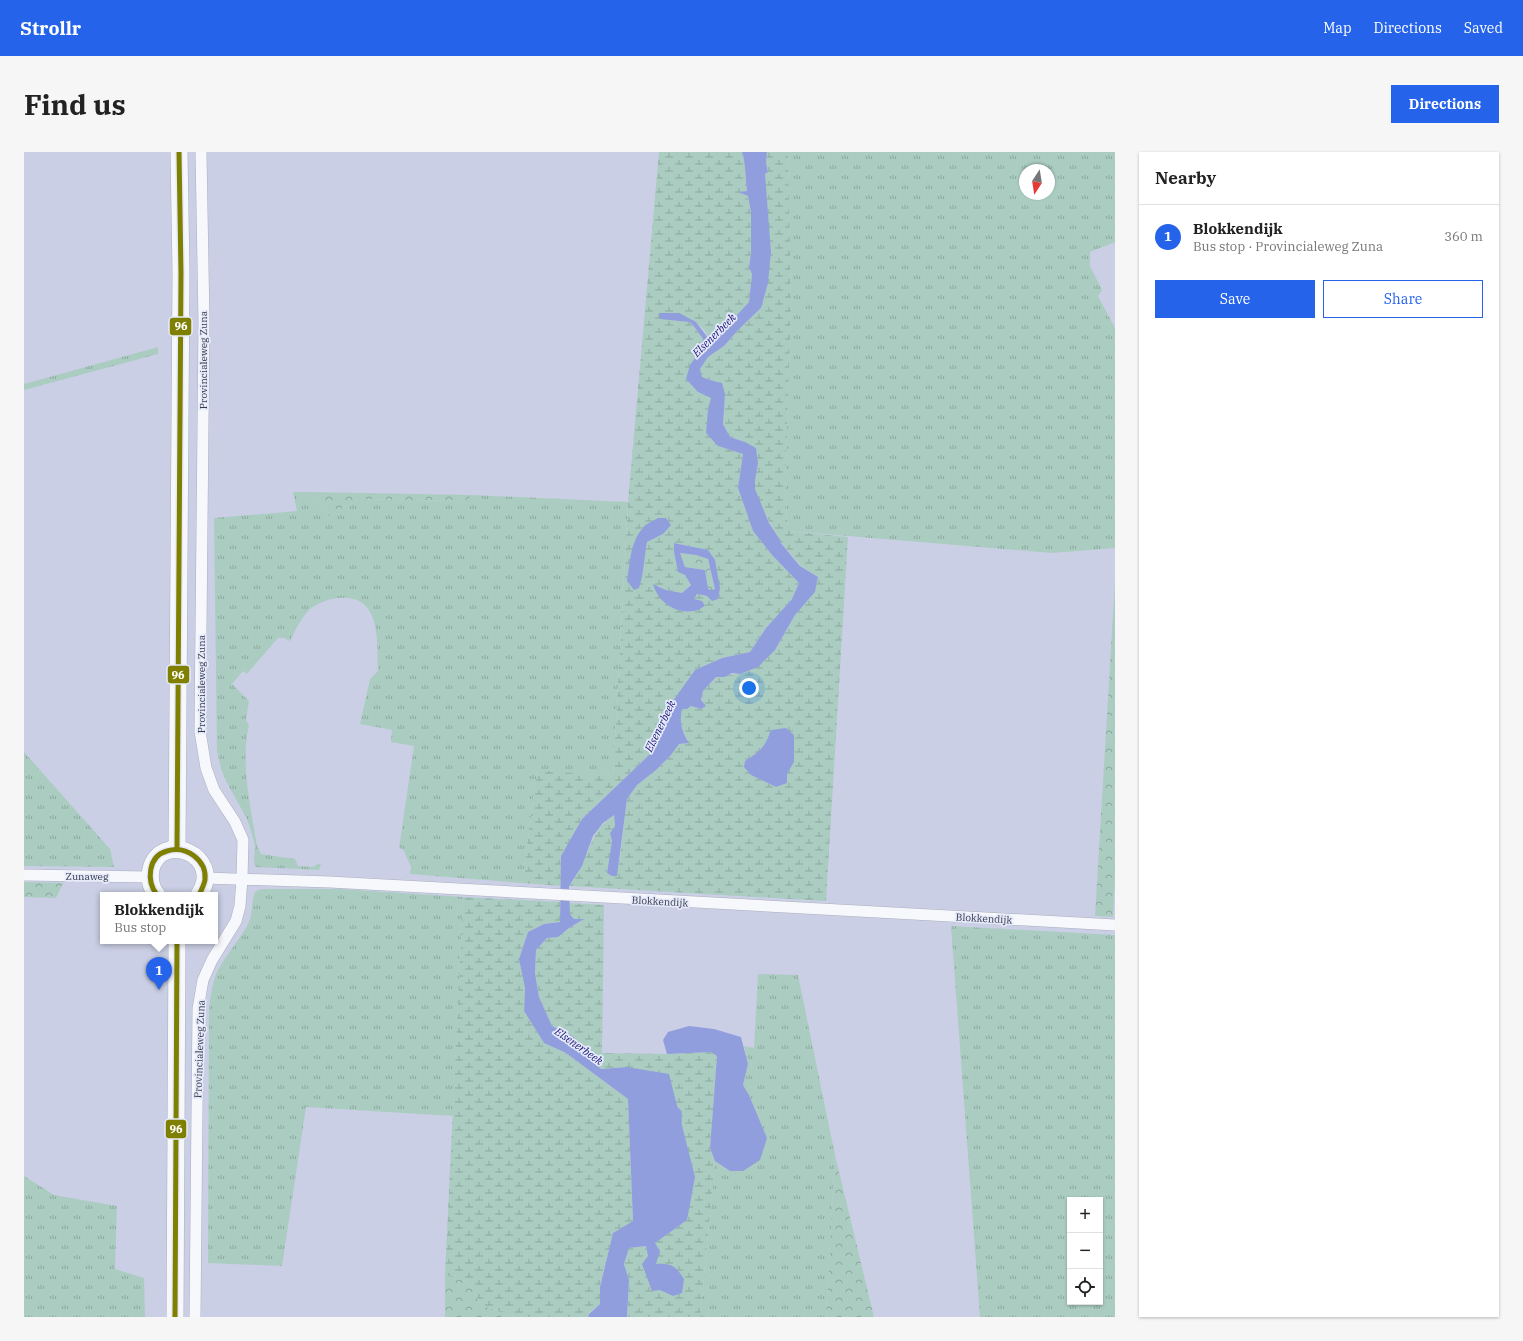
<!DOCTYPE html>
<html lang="en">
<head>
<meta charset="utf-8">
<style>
  :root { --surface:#fff; --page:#f6f6f6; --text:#222; --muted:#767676; --line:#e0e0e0; --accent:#2563eb }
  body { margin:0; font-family:"IBM Plex Serif",serif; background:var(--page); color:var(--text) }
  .controls { position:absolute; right:12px; bottom:12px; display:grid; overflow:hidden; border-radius:0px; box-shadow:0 1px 3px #0004 }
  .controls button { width:36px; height:36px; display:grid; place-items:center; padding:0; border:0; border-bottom:1px solid var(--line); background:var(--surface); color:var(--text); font:20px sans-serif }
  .compass { position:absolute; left:995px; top:12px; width:36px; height:36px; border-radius:50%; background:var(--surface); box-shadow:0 1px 3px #0004; rotate:192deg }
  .you { position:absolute; left:725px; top:536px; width:14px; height:14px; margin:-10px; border:3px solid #fff; border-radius:50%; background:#1a73e8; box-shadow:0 0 0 6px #1a73e833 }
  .badge { display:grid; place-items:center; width:26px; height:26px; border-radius:50%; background:var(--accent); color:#fff; font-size:13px; font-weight:700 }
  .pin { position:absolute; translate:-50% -33px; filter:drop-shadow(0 1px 2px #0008) }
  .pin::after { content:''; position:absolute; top:21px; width:14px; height:12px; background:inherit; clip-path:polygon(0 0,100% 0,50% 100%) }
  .popup { position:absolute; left:76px; top:740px; width:118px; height:52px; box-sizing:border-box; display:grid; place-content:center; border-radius:0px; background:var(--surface); filter:drop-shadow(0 1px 3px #0005); font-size:13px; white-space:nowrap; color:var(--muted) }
  .popup b { font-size:15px; color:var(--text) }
  .popup::after { content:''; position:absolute; left:50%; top:100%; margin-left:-8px; border:8px solid transparent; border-top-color:var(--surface) }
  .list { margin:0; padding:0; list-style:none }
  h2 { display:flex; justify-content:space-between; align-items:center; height:52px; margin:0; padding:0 16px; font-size:17px }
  h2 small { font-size:13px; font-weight:400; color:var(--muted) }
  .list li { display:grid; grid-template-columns:26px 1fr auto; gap:12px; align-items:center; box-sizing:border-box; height:64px; padding:0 16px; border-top:1px solid var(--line) }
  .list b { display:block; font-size:15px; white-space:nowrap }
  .list p { margin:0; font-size:13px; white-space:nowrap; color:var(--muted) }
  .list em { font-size:13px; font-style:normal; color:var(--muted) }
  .actions { display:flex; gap:8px; padding:12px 16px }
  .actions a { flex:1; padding:9px 0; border:1px solid var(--accent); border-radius:0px; text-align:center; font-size:14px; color:var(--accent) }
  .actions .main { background:var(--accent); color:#fff }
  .icon { flex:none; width:22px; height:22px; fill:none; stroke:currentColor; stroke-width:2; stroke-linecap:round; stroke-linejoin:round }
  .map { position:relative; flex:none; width:1091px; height:1165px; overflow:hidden; border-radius:0px }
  header { display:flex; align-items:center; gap:24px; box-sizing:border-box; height:56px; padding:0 20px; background:var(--accent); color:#fff }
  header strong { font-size:19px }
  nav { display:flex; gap:22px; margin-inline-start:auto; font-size:14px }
  .intro { display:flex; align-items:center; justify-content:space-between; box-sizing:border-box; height:96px; padding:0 24px }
  h1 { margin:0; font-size:28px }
  .button { padding:10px 18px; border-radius:0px; background:var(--accent); color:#fff; font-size:14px; font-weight:700 }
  main { display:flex; gap:24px; padding:0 24px }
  aside { flex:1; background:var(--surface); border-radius:0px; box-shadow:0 1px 3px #0004 }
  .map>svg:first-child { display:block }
</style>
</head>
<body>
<header>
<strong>Strollr</strong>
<nav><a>Map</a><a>Directions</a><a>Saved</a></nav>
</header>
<div class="intro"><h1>Find us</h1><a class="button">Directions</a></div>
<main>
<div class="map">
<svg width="1091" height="1165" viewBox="0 0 1091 1165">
  <defs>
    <pattern id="grass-tufts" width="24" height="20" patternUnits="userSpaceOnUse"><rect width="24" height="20" fill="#abcdc1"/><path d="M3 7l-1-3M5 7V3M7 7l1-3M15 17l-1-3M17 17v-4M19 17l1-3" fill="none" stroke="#8ca79f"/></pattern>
    <pattern id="forest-crowns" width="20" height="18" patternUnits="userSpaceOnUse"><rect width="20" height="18" fill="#abcdc1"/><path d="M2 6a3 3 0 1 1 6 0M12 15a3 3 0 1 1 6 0" fill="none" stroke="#8ca79f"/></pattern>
    <pattern id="wetland-marsh" width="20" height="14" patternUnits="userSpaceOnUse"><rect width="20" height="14" fill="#abcdc1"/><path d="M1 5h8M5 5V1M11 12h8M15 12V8" fill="none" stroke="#8ca79f"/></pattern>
  </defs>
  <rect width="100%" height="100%" fill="#cacfe5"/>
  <!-- grass -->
  <g fill="url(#grass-tufts)" fill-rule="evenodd">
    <path d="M764 0H1091V90C1083 94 1074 96 1066 100V114L1078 138 1074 144 1091 176V396L1028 401 764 379 761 343 767 153ZM1001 18H1025V42H1001Z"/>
    <polygon points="134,195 134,202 0,238 0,232"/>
    <path d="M269 340H284L293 353 299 351 305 364 334 347 442 349 448 343 604 350 589 624 513 619 498 731 386 722 387 715 379 697 375 696 390 594 367 590 368 578 336 572 346 527 354 519C353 501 355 478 347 462 337 438 301 444 285 458 277 466 271 479 266 489L260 486H254L223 522 219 519 208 532 225 549 222 568 225 573C216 611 227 657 233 694L237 702 271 707 274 714 289 715 294 712H297L295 718 231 715 230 707 231 694 227 679 223 667 202 629 197 617 193 598 190 366 273 359Z"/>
    <polygon points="0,600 86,697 90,715 0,714"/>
    <path d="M237 737H316L439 745 429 964 282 955 258 1114 184 1111 185 859C186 846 188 832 193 820 202 802 216 788 225 770 229 760 227 749 231 740Z"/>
    <path d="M927 774 1091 783V1165H956ZM1046 1048H1076V1150H1046Z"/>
    <polygon points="734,822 774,823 811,1003 802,1165 676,1165 691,1009 706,1019 743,986 725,943 719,933 724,912 720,894 730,896"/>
    <polygon points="0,1024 30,1043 93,1054 91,1117 120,1126 121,1165 0,1165"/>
  </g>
  <!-- forest -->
  <g fill="url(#forest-crowns)">
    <polygon points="284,340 448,343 442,349 334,347 305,364 299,351 293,353"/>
    <polygon points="656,401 672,403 684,407 691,437 688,439 683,437 681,418 661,415"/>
    <polygon points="1091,429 1091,728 1089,765 1071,764"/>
    <polygon points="0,730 39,731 32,746 0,745"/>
    <polygon points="811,1003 850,1165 802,1165"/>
    <polygon points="421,1123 444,1130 457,1153 491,1165 421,1165"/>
  </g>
  <!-- wetland -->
  <g fill="url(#wetland-marsh)" fill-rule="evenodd">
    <path d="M635 0H718C722 12 721 26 723 39L715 40 724 44 727 60V101L725 114 728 122 725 150 699 178 685 187 681 179 672 170 637 167 665 170 669 173 679 187 677 197 666 213 674 240 688 246 684 258 694 294 719 302 714 336 729 379 748 403 775 431 768 447 742 476 726 500 698 506 671 518 641 560 640 569 625 603 558 667 537 704V734L498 731 513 618 589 624 604 350ZM618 376 639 382 623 390 619 411ZM650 391 670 395 691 408 694 447 673 442 670 447 630 436 635 434 642 438 658 441 667 432 652 412Z"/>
    <path d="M743 0H764L767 153 761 343 764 379 824 385 802 749 545 734C550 727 555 720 558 713 569 690 568 679 590 663L591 674 586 681 588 689 583 721 595 713 603 647 613 633 632 618 647 603 655 592 665 591C658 579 655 570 658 557L667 554 677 557 682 554 677 548 679 539 692 525C701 525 708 521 716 522L751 498 771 463 791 440 794 425 777 414 748 380 756 389C748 374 735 355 731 337 729 329 733 320 734 312L721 290 706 285 699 272 701 242 689 229 678 225 676 217 684 205 700 194 714 178 737 156 741 22 744 20 742 11ZM741 594 770 610 763 622 752 635 727 623 721 609 735 600Z"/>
    <polygon points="439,745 536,750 536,770 520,772 504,780 495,807 501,836 500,859 520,891 542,901 604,947 609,1069 589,1081 576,1134 576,1152 565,1161 564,1165 491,1165 457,1153 444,1130 421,1123"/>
    <polygon points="545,751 580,753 578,901 643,902 687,900 693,904 686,996 691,1009 676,1165 603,1165 605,1128 600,1112 605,1096 622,1094 624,1104 632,1112 631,1091 663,1068 603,915 577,917 555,899 550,885 528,874 515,845 511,821 512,798 523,786 534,785 545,776 559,768 550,767 546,762"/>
  </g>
  <!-- water -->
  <g fill="#919edd" fill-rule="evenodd">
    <path d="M718 0H743L742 11 744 20 741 22 747 100 744 131 737 156 714 178 700 194 684 205 676 217 678 225 689 229 698 231 701 242 699 272 706 285 721 290 732 296 734 312 731 328V337L745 371 758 391 756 390 776 414 794 425 791 440 771 463 751 498 734 515 716 522 708 521 701 525H692L679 539 677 548 682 554 677 557 667 554 663 557H658C655 570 658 580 665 591L655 592 647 603 632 618 613 633 603 647 593 724H588L583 721 588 689 586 681 591 674 590 663 579 671 569 684 558 714 545 734 546 762 550 767H560L545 776 534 785 523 786 512 798 511 821 515 845 528 874 550 885 555 899 577 917 603 915 645 922 671 1025 663 1068 631 1091 636 1099 632 1112C647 1111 652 1114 660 1127L658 1141 649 1144 636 1138 628 1139 618 1112 624 1104 622 1094 605 1096 600 1112 605 1128 603 1165H564L565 1162 576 1152V1135L589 1081 609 1069 604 947 542 901 520 891 500 859 501 836 495 807 504 780 520 772 536 770 537 704 558 667 625 603 640 569 641 560 671 518 698 506 726 500 742 476 768 447 775 431 748 403 729 379 714 336 719 302 694 294 682 281 684 258 687 246 674 240 662 227 666 213 677 197 679 187 669 173 665 170 636 167 635 161H655L672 170 685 187 699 178 725 150 728 122 725 115 727 101V60L724 44 714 40 723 39C721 26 722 12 718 0Z"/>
    <path d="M634 366H642L647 373 639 382 623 390C620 405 620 421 615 436L610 438 603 429C606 412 606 391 618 377 621 372 629 369 634 366Z"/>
    <path d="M650 391 684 398 691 408 696 436 694 447 688 449 683 444 673 442 670 447 678 449 681 454C678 455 674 459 670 459 651 462 634 450 629 432L642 438 658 441 667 433 661 423 654 420 650 400ZM656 401 672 403 684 407 691 437 688 438 684 437 681 418 661 415Z"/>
    <path d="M762 576 770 583V610L763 622V631L752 635 727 623 720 615 721 609C738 598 740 596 747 578Z"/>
    <polygon points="665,874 690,877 717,885 724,912 719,933 725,943 743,986 736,1008 719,1019 706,1019 691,1009 686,996 693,904 687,900 643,902 639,888 644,880"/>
  </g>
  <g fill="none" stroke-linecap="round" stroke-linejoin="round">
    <!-- stream -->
    <polyline stroke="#919edd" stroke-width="3.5" points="652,956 656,960 656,970"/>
    <defs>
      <g id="minor">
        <polyline points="0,723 125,725"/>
        <polyline points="181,726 306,730 1091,773"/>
        <polyline points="171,1165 174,857 179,828 188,808 212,769 216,754 218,727 219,688 211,670 190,638 182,616 176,579 180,170 177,0"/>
      </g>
      <g id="primary">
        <polyline points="153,697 157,121 155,0"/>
        <path d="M133 743C126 735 125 727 127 717 137 678 201 703 175 743"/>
        <polyline points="151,1165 153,789"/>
      </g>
    </defs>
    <!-- minor casing -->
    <use href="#minor" stroke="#aaaebf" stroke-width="12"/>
    <!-- primary casing -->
    <use href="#primary" stroke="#aaaebf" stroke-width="18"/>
    <!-- minor -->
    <use href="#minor" stroke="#f7f8fb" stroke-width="11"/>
    <!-- primary -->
    <use href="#primary" stroke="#f7f8fb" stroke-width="17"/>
    <defs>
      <g id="bus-1">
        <polyline points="153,697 157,121 155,0"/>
        <path d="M133 743C122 729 124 704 143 699 162 693 183 708 181 728 180 733 177 739 175 743"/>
        <polyline points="151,1165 153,789"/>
      </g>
    </defs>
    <!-- bus-1 casing -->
    <use href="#bus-1" stroke="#e6ebfc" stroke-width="8"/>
    <!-- bus-1 -->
    <use href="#bus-1" stroke="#808000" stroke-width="5"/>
  </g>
  <g text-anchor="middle" stroke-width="3.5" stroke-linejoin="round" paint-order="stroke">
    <!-- street labels -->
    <g font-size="10" fill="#343848" stroke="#e6ebfc">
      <text transform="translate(179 208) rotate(-90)" y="4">Provincialeweg Zuna</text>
      <text transform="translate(177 532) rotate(-90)" y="4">Provincialeweg Zuna</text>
      <text x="63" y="728">Zunaweg</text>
      <text transform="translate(636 749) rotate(3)" y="4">Blokkendijk</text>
      <text transform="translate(960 766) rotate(3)" y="4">Blokkendijk</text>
      <text transform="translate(175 897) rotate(-88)" y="4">Provincialeweg Zuna</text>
    </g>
    <!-- water labels -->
    <g font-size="11" font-style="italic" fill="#191372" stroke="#e6ebfc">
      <text transform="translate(690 183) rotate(-45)" y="4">Elsenerbeek</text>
      <text transform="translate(636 574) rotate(-64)" y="4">Elsenerbeek</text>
      <text transform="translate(555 894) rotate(35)" y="4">Elsenerbeek</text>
    </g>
  </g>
  <g stroke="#e6ebfc" stroke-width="1.5">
    <rect x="145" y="165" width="23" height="19" rx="4" fill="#808000"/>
    <rect x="143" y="513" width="23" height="19" rx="4" fill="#808000"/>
    <rect x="141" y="967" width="22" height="20" rx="4" fill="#808000"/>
  </g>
  <g font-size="11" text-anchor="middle" font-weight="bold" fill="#fff">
    <text x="157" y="178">96</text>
    <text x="154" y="527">96</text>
    <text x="152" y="981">96</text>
  </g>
</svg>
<div class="controls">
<button>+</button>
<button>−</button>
<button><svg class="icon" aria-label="locate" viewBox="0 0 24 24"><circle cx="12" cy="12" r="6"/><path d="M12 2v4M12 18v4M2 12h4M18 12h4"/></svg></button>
</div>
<svg class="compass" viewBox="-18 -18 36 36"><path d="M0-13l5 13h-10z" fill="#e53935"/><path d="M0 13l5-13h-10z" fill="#767676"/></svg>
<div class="you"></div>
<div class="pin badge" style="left:135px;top:838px">1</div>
<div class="popup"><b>Blokkendijk</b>Bus stop</div>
</div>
<aside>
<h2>Nearby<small></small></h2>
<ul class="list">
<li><span class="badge">1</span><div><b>Blokkendijk</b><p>Bus stop · Provincialeweg Zuna</p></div><em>360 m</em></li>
</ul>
<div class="actions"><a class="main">Save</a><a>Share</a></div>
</aside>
</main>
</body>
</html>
